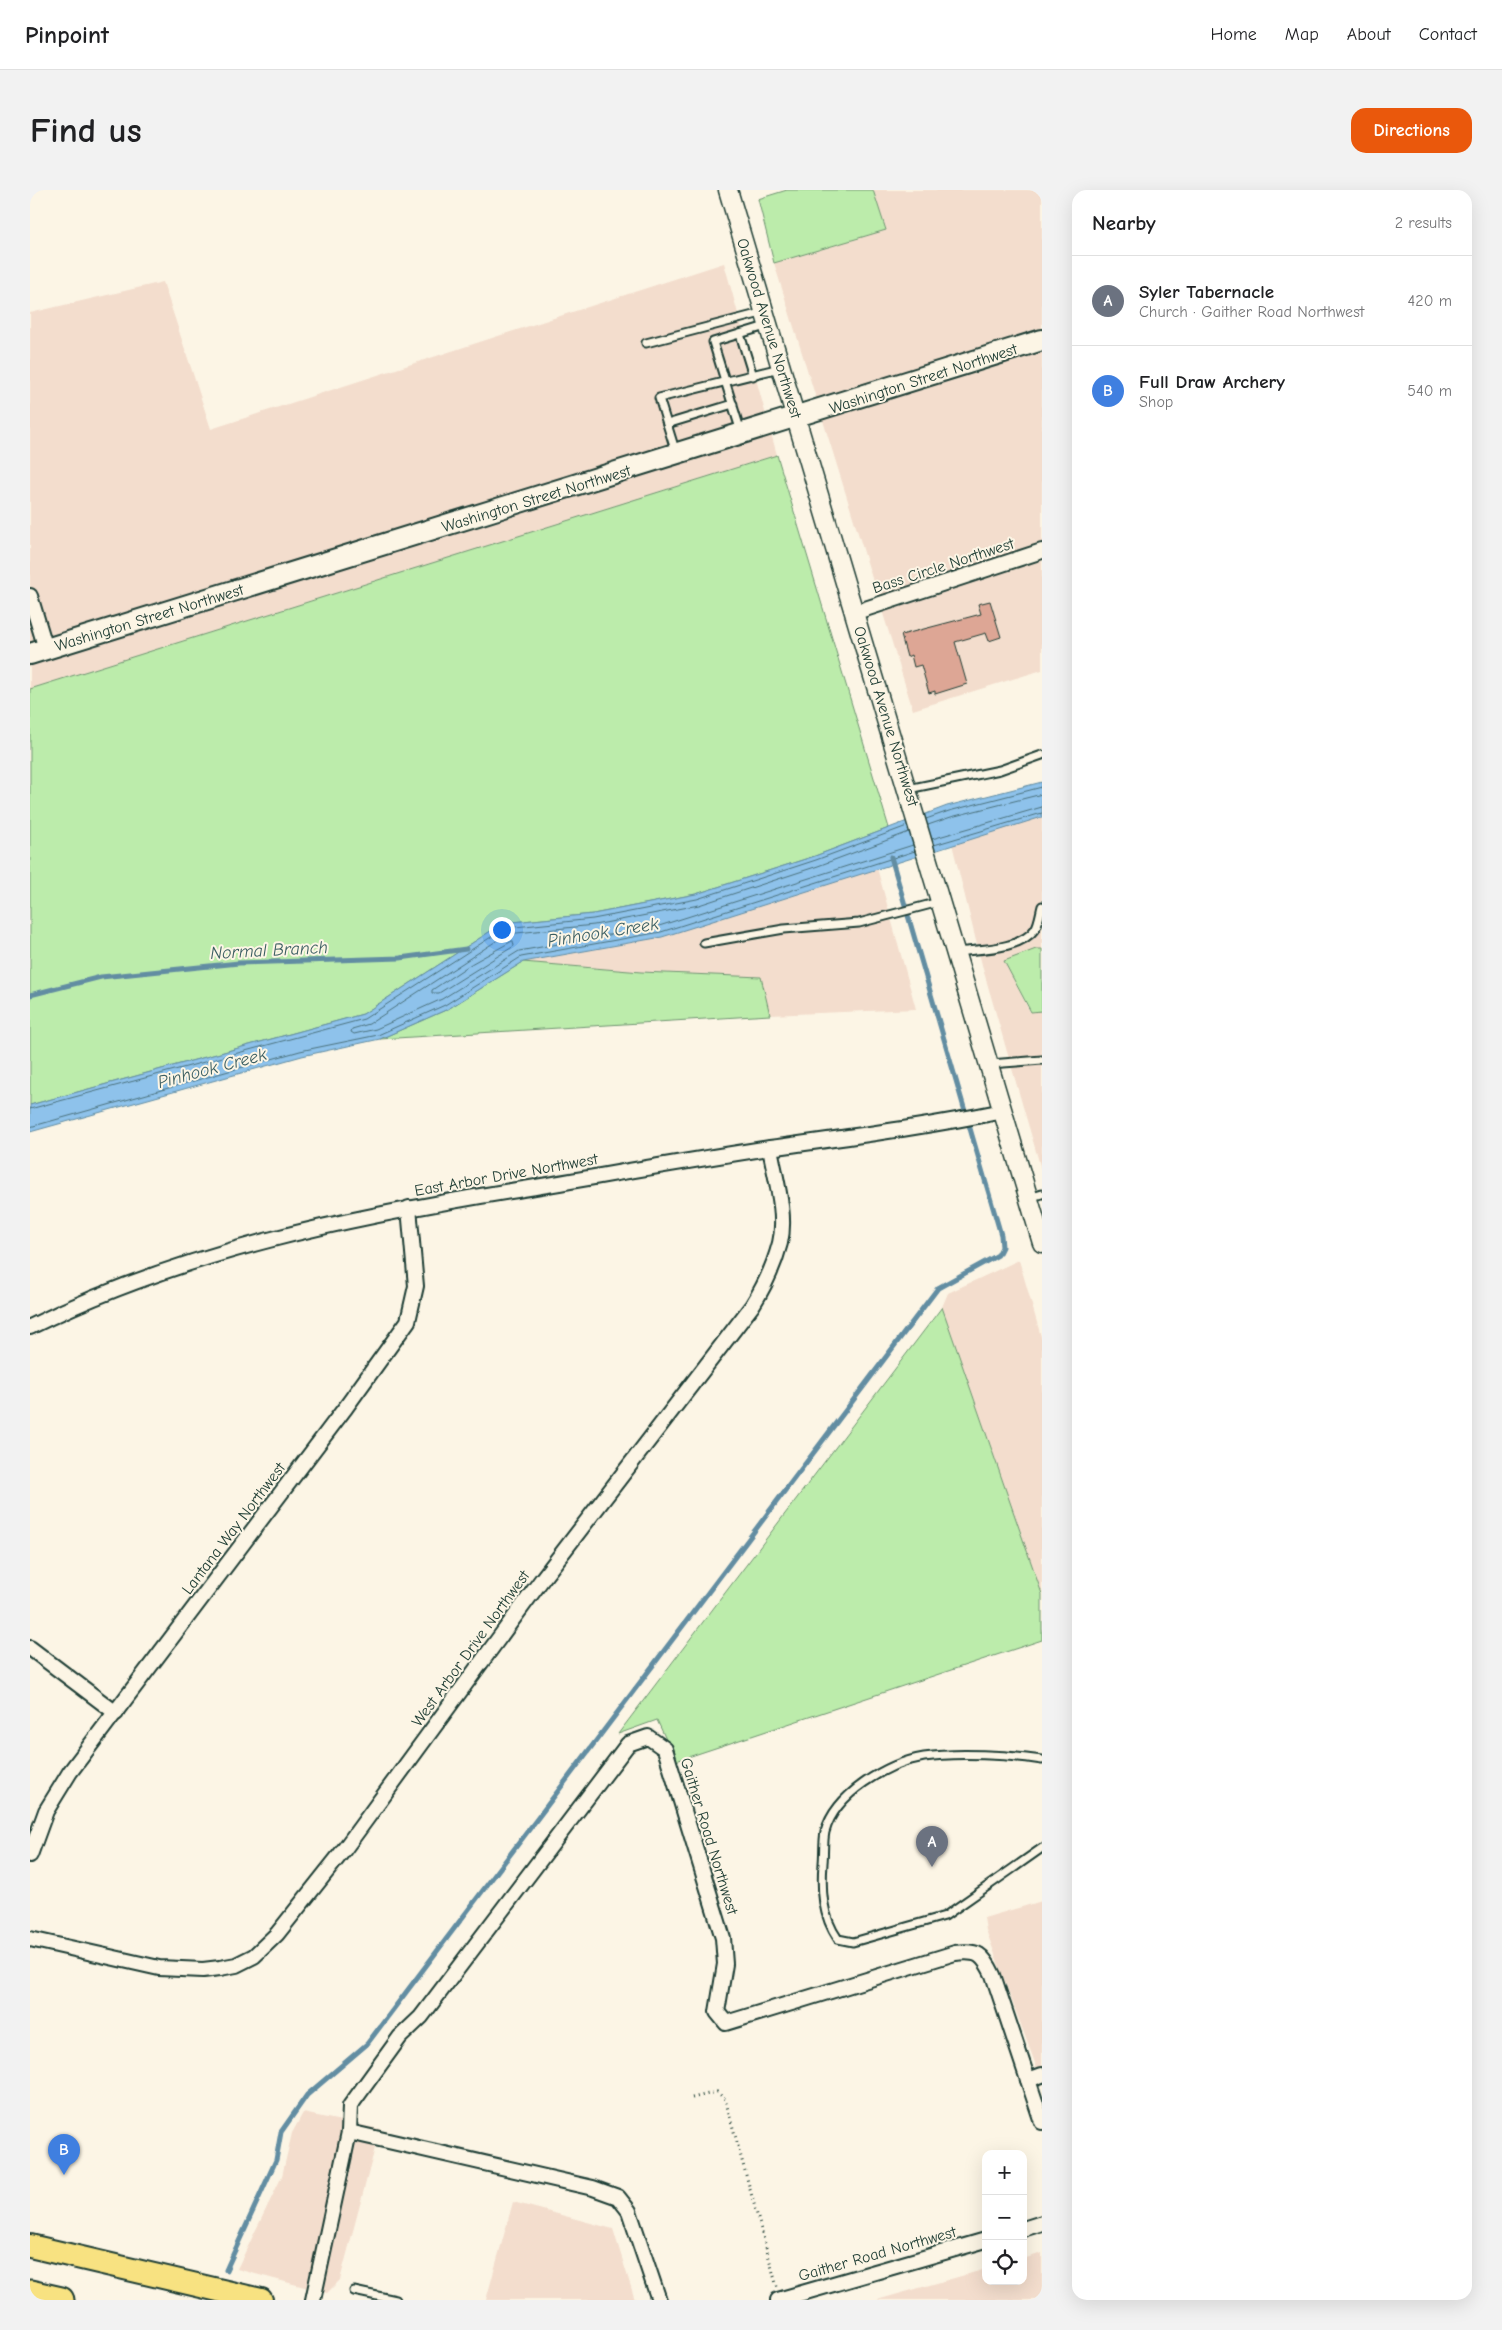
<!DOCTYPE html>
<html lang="en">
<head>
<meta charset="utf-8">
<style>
  :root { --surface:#fff; --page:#f2f2f2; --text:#202124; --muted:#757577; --line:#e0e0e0; --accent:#ea580c }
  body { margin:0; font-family:"Comic Neue",sans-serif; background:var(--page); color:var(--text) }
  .controls { position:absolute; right:15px; bottom:15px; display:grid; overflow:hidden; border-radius:10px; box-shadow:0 5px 20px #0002 }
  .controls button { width:45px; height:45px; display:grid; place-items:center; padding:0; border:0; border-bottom:1px solid var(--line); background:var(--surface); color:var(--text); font:25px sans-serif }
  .you { position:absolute; left:471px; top:739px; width:18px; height:18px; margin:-12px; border:4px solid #fff; border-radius:50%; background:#1a73e8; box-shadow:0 0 0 8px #1a73e833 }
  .badge { display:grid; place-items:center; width:32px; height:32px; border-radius:50%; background:var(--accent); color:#fff; font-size:16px; font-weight:700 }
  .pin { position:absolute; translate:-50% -41px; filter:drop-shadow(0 1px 2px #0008) }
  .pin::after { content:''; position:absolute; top:26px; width:18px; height:15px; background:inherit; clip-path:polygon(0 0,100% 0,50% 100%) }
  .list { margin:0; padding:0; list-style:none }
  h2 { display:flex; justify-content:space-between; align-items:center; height:65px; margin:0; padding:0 20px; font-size:21px }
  h2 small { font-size:16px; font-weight:400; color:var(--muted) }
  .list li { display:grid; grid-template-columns:32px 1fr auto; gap:15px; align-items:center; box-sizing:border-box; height:90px; padding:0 20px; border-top:1px solid var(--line) }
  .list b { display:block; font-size:19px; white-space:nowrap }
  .list p { margin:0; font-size:16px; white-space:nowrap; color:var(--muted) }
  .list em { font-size:16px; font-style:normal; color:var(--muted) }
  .icon { flex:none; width:28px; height:28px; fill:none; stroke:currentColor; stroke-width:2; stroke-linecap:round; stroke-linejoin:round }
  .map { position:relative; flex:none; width:1012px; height:2110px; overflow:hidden; border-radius:15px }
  header { display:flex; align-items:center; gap:30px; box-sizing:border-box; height:70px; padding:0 25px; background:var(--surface); border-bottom:1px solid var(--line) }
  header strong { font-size:24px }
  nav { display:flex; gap:28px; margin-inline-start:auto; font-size:18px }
  .intro { display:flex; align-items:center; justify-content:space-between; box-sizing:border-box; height:120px; padding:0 30px }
  h1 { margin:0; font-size:35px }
  .button { padding:12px 22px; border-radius:15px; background:var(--accent); color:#fff; font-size:18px; font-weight:700 }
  main { display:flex; gap:30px; padding:0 30px }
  aside { flex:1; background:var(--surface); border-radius:15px; box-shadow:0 5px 20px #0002 }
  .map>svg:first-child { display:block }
</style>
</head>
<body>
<header>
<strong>Pinpoint</strong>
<nav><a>Home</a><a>Map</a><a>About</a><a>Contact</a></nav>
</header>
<div class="intro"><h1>Find us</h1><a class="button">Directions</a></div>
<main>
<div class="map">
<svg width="1012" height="2110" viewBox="0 0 1012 2110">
  <rect width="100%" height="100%" fill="#fcf5e5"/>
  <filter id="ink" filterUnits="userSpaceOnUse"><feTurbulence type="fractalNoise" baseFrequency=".02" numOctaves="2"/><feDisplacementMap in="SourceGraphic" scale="10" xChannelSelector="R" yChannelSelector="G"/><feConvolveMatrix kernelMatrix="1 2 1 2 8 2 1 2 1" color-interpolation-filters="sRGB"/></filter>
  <g filter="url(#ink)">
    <!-- built -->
    <g fill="#f3ddcd">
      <polygon points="843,0 1012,0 1012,480 883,520 744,73 856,40"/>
      <polygon points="694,73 747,265 0,499 0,123 133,92 181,239"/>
      <polygon points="1012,627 1012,759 974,771 1000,822 1012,821 1012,982 953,779 922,654"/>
      <polygon points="847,678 886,819 740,825 730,787 611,782 493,772 632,747"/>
      <polygon points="989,1070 1012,1150 1012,1404 912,1117 918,1103"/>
      <polygon points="1012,1711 1012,1892 956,1740 954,1728"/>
      <polygon points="273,1923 350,1939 310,2090 297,2103 207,2079 252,1986 262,1943"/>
      <polygon points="483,2012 583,2039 605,2110 456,2110"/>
      <polygon points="1012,2063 1012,2110 847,2110 956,2079 956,2091 993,2091 993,2069"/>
    </g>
    <!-- green -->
    <g fill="#bcecab" stroke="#6e9470">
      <polygon points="757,0 843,0 856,40 744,73 728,9"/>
      <polygon points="747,265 859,638 785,666 666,704 563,724 473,733 333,824 0,915 0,499"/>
      <polygon points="1006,759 1012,759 1012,821 1001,822 974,771"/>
      <polygon points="493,772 611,782 731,787 740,825 350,849 418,819"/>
      <polygon points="912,1117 1012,1404 1012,1450 646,1571 627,1530 588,1544"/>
    </g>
    <!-- water -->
    <polygon fill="#8ec2eb" stroke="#628da2" points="1012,592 1012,627 632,747 493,772 418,819 350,849 272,866 0,942 0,915 333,824 473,733 563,724 666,704 785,666 917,616"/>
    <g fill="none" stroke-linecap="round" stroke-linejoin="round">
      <!-- shore -->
      <g stroke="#4b727d" stroke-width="1">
        <polyline points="896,629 919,621 1012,597"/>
        <polyline points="898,635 921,627 1012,604"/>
        <polyline points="879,642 788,676 669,715 564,735 477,744 339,834 322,839 321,842 324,844 346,839 412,809 489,761 629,736 883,655"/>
        <polyline points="902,649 1012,617"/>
        <polyline points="904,655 1012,623"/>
        <polygon points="483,751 484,756 409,803 402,803 402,800 441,774"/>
        <polyline points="0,919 334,829 475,738 563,729 667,709 786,670 877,636"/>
        <polyline points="0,937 270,861 348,845 415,815 491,767 631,742 885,661"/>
      </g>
      <!-- stream -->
      <g stroke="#628da2" stroke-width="5">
        <polyline points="0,805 71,787 209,773 370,768 436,759"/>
        <polyline points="196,2080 246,1970 251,1942 277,1905 337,1854 908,1098 968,1065 972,1057 971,1045 861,667"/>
      </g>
    </g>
    <!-- building -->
    <polygon fill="#dda695" stroke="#1f3d34" points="960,411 971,447 959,451 956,443 925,452 937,494 905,504 905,501 899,503 891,475 884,477 881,465 877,467 871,445 951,424 948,414"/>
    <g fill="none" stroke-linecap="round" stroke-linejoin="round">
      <defs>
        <g id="service">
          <polyline points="710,144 723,186"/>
          <polyline points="616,153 735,122"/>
          <polyline points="637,234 703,214"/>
          <polyline points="711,242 683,152 739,135"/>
          <polyline points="646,263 629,208 750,178"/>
          <polyline points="878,599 970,580 1012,565"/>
          <polyline points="674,753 754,739 829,733 909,712"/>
          <path d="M927 762C950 759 990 760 1005 739 1009 733 1010 723 1012 716"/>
          <polyline points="960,874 1012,870"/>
          <polyline points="999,1008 1012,1004"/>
          <path d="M1012 1570C979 1565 927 1562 894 1567 857 1573 805 1604 795 1642 793 1652 794 1663 793 1673 791 1700 792 1726 808 1749L823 1752 915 1726 1012 1658"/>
          <polyline points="324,2101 366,2110"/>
        </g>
        <g id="minor">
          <polyline points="0,406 16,459"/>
          <polyline points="826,422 1012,361"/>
          <path d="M0 1137C153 1061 320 1027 487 1000 571 986 655 971 740 958 818 947 896 937 973 921"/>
          <polyline points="0,1458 86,1523"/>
          <polyline points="0,1665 16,1621 40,1582 316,1217 378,1131 386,1096 379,1018"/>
          <path d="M0 1749 129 1778 173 1780 190 1778 206 1775 224 1766 247 1744 313 1661 513 1388 722 1116C734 1097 744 1076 750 1053 757 1024 745 987 740 958"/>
          <polyline points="998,1890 1012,1885"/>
          <polyline points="319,1942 563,1998 588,2007 599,2021 629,2110"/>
          <polyline points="993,2039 1012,2033"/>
          <path d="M283 2110 319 1942 320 1916 370 1847 391 1827 598 1554 618 1547 635 1559 693 1748 695 1774 687 1822 696 1833 925 1763C948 1760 953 1764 963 1785L1012 1932"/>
          <polyline points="748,2110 956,2050"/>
        </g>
        <polyline id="tertiary" points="698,0 1012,1053"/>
        <polyline id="secondary" points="0,464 1012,150"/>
        <polyline id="trunk" points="0,2056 231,2110"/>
        <polyline id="motorway" points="0,2103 31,2110"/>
      </defs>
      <!-- service casing -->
      <use href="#service" stroke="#1f3d34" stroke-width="11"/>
      <!-- minor casing -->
      <use href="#minor" stroke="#1f3d34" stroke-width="18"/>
      <!-- tertiary casing -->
      <use href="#tertiary" stroke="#1f3d34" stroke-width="21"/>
      <!-- secondary casing -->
      <use href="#secondary" stroke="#1f3d34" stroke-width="24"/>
      <!-- trunk casing -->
      <use href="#trunk" stroke="#1f3d34" stroke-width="26"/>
      <!-- motorway casing -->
      <use href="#motorway" stroke="#1f3d34" stroke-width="29"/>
      <!-- path -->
      <polyline stroke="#1f3d34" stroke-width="3" stroke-dasharray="1 4" stroke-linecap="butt" points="662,1908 687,1902 695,1909 747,2097"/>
      <!-- service -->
      <use href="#service" stroke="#fcf5e5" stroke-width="7"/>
      <!-- minor -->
      <use href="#minor" stroke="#fcf5e5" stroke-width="14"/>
      <!-- tertiary -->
      <use href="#tertiary" stroke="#fcf5e5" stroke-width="18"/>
      <!-- secondary -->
      <use href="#secondary" stroke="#fcf5e5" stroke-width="20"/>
      <!-- trunk -->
      <use href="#trunk" stroke="#f8e281" stroke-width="22"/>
      <!-- motorway -->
      <use href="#motorway" stroke="#f8e281" stroke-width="25"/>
    </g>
  </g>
  <g text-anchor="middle" stroke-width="4" stroke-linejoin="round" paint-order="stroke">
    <!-- street labels -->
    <g font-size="16" fill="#1f3d34" stroke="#fcf5e5">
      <text transform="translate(740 138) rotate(73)" y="6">Oakwood Avenue Northwest</text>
      <text transform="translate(893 188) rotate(-18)" y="6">Washington Street Northwest</text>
      <text transform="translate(506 308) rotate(-17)" y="6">Washington Street Northwest</text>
      <text transform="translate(913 375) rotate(-18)" y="6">Bass Circle Northwest</text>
      <text transform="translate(119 427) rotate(-17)" y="6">Washington Street Northwest</text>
      <text transform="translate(857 526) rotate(73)" y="6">Oakwood Avenue Northwest</text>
      <text transform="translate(476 984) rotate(-10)" y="6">East Arbor Drive Northwest</text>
      <text transform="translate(203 1338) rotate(-53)" y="6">Lantana Way Northwest</text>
      <text transform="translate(440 1458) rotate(-54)" y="6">West Arbor Drive Northwest</text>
      <text transform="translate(680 1646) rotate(73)" y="6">Gaither Road Northwest</text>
      <text transform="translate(847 2063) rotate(-16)" y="6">Gaither Road Northwest</text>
    </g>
    <!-- water labels -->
    <g font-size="18" font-style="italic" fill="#3b5e62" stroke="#fcf5e5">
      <text transform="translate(573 742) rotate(-9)" y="6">Pinhook Creek</text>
      <text transform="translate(239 760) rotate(-3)" y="6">Normal Branch</text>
      <text transform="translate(182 878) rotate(-15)" y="6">Pinhook Creek</text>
    </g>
  </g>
</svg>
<div class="controls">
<button>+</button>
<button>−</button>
<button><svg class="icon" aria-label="locate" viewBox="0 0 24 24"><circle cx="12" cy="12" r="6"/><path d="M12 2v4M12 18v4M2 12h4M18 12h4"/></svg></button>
</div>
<div class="you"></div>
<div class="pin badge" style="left:902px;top:1677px;background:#6b7280">A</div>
<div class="pin badge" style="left:34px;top:1985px;background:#3f7fe0">B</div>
</div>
<aside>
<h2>Nearby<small>2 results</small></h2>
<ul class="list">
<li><span class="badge" style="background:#6b7280">A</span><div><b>Syler Tabernacle</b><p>Church · Gaither Road Northwest</p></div><em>420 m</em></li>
<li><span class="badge" style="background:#3f7fe0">B</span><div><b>Full Draw Archery</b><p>Shop</p></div><em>540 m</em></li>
</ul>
</aside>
</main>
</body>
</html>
